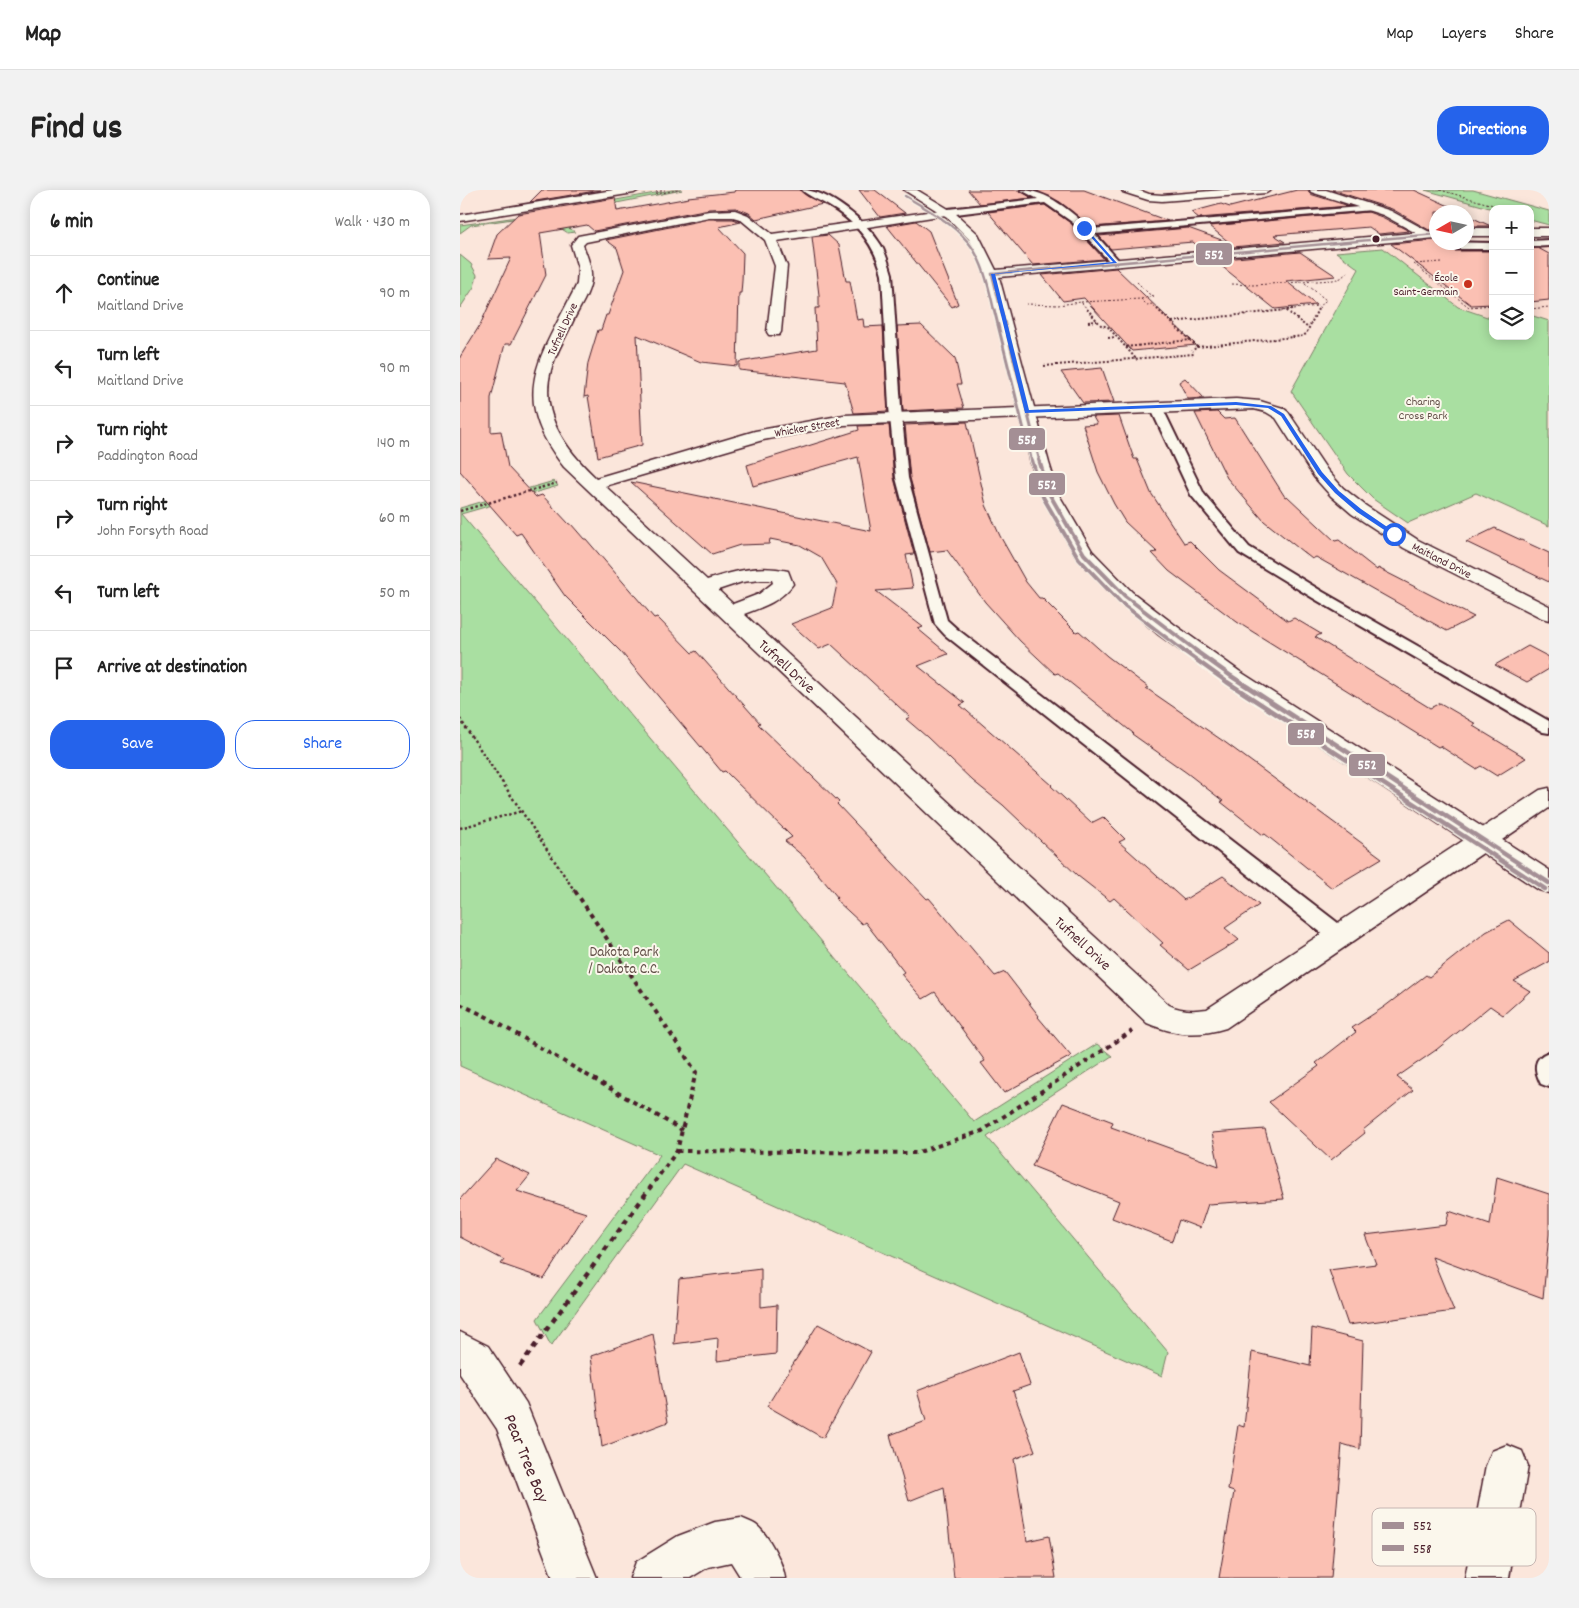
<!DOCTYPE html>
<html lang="en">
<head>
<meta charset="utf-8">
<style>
  :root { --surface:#fff; --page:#f2f2f2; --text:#222; --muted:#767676; --line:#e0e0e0; --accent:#2563eb }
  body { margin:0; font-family:Dekko,sans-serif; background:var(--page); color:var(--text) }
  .controls { position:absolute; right:15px; top:15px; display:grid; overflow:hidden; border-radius:10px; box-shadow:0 2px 12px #0003 }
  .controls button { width:45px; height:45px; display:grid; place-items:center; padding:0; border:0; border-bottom:1px solid var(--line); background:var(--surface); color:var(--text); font:25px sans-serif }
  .compass { position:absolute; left:969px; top:15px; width:45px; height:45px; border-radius:50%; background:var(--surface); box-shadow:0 2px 12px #0003; rotate:261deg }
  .stop { position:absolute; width:15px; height:15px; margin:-11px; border:4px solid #2563eb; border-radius:50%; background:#fff }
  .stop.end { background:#2563eb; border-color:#fff; box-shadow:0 1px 5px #0008 }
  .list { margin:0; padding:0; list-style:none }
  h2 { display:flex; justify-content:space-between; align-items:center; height:65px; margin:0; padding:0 20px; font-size:21px }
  h2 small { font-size:16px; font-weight:400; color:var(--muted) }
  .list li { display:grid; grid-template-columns:32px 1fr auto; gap:15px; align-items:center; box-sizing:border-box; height:75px; padding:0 20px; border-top:1px solid var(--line) }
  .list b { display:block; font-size:19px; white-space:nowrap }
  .list p { margin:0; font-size:16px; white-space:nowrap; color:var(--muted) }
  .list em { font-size:16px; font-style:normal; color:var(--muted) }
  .actions { display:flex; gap:10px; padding:15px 20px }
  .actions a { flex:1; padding:11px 0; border:1px solid var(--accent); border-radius:20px; text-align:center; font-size:18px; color:var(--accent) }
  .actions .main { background:var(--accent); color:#fff }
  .icon { flex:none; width:28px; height:28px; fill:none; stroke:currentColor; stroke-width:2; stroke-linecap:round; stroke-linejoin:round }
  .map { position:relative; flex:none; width:1089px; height:1388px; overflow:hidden; border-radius:20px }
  header { display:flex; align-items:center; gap:30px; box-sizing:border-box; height:70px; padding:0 25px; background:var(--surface); border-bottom:1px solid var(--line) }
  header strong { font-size:24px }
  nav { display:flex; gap:28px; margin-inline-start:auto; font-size:18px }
  .intro { display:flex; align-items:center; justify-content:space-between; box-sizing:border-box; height:120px; padding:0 30px }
  h1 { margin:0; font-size:35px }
  .button { padding:12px 22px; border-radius:20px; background:var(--accent); color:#fff; font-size:18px; font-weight:700 }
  main { display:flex; gap:30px; padding:0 30px }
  aside { flex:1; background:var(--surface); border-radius:20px; box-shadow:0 2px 12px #0003 }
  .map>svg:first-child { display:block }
</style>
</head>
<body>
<header>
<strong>Map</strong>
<nav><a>Map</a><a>Layers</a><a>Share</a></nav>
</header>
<div class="intro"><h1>Find us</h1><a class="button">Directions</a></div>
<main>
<aside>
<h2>6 min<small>Walk · 430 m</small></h2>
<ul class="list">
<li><svg class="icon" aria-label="ahead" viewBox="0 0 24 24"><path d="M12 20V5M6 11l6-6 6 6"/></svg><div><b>Continue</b><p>Maitland Drive</p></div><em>90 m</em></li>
<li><svg class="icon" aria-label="left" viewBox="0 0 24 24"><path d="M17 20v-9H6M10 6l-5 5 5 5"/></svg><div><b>Turn left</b><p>Maitland Drive</p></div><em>90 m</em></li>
<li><svg class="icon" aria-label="right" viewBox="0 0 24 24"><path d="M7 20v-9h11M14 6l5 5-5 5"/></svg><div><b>Turn right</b><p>Paddington Road</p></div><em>140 m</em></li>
<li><svg class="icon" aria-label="right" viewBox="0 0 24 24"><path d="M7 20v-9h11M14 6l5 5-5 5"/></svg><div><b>Turn right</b><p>John Forsyth Road</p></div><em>60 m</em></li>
<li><svg class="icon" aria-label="left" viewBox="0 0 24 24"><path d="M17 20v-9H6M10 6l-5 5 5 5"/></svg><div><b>Turn left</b></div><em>50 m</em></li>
<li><svg class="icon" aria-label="arrive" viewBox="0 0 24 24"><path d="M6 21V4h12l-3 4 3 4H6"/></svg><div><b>Arrive at destination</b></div></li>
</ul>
<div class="actions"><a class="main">Save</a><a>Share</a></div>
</aside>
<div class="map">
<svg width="1089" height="1388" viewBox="0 0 1089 1388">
  <rect width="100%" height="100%" fill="#fbe6db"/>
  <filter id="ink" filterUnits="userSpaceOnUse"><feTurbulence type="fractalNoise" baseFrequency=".02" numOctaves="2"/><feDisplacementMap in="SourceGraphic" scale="10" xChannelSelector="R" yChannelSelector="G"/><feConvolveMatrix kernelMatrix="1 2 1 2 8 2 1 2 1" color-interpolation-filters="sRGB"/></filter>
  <g filter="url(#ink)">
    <!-- built -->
    <g fill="#fbdbcf">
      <polygon points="1033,50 1033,129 998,117 923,58"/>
      <polygon points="1070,50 1089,50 1089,149 1070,142"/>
    </g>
    <!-- green -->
    <g fill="#a9dfa1" stroke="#7a7f66">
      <polygon points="212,0 222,0 91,26 115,42 108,43 83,27 74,26 11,35 0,43 0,35 72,25"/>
      <polygon points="965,0 1013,0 1089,21 1089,35 1070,30 1070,19 1033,19"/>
      <polygon points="923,58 998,117 1033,129 1033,146 1070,146 1070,125 1089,131 1089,336 1016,303 948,333 913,309 888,284 831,201 899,79 876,62"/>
      <polygon points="0,65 11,74 17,85 14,97 0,118"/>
      <polygon points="94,291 98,296 1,324 514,932 637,854 652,866 527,947 708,1162 702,1186 223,974 91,1156 77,1129 200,965 0,876 0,318"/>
    </g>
    <!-- building -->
    <g fill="#fbc0b3" stroke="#4a1f2b">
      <polygon points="82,0 141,0 70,12"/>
      <polygon points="275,0 340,0 347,6 363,14 296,29 289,23 276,18 249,19 134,41 127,35 80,43 86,85 51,154 45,154 31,208 31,242 41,241 48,277 76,307 82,305 109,334 111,334 124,349 126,349 194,428 197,427 232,463 236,461 300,533 298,534 379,612 377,614 467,709 469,708 535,786 545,782 579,826 578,827 611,866 544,903 521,873 525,871 475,802 463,809 441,784 444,782 405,732 402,734 375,709 378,708 344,667 325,651 332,647 265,581 262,582 161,462 105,406 61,343 56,345 0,281 0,167 20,135 51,68 28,69 37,44 58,24 155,8 157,21 229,8 228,7 274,2"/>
      <polygon points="399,0 415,0 445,23 420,27"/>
      <polygon points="508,0 559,0 572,8 520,14"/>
      <polygon points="574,0 624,0 708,31 631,37 600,12"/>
      <polygon points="837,0 848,0 850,4 889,16 739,28 731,22 761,14 770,17"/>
      <polygon points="872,0 954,0 1002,22 976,22 976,39 969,40 932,19"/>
      <polygon points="585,15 611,33 644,69 573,75 528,22"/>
      <polygon points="908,22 922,27 949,41 919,44 909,37 814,45 825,52 742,60 733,52 651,59 639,46 728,38 770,53 749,36"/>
      <polygon points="1006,25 1031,36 1006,36"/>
      <polygon points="249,29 273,29 281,32 259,37 283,63 282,91 281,103 279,103 277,176 241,172 177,145 182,255 138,267 128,206 124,207 128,173 138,140 141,140 146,125 148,125 164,80 157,58 146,50"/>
      <polygon points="456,31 469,41 498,114 492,117 427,36"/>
      <polygon points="368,45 379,55 386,91 390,91 397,130 403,129 404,137 423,136 428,221 394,223 385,192 279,180 279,172 357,159 355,118 359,118 359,105 352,47"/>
      <polygon points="976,50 976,52 995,61 1033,61 1033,114 1011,115 931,54"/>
      <polygon points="1078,58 1089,64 1089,110 1070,112 1070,59"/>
      <polygon points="840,62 876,86 826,91 856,115 815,119 754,70"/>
      <polygon points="656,78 736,155 672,161 624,108 603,111 582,85"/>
      <polygon points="461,135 495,168 501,194 497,194 504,218 443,221 437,136"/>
      <polygon points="642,178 654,212 623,213 601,182"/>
      <polygon points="725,188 744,208 728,209 719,192"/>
      <polygon points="757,222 764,229 775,228 825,307 827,306 875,351 879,350 917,380 918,378 1014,427 987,441 856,367 852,369 804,331 767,288 735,223"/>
      <polygon points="659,226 674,269 677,269 691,303 724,353 730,351 759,380 828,431 834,428 861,444 855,447 970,518 980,513 1016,534 1013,536 1066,568 1037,586 1021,576 1016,579 980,556 978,557 777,432 709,381 692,363 697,362 665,332 654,314 638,282 623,235 637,234 633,227"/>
      <polygon points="507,232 526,315 540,346 566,392 579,408 582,408 616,442 619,441 647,466 688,497 686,498 766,553 922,668 872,698 805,644 803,645 761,612 763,611 727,583 672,544 673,543 598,483 595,484 560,451 525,412 487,360 470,362 450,288 445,235"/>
      <polygon points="429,235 434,288 454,364 446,365 453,398 416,401 463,437 458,439 488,464 458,476 505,513 500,515 592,595 591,596 631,633 643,627 665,649 659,652 724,710 763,686 799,715 765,738 779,750 729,780 700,755 703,753 654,708 650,711 618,686 543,615 513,591 467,547 446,529 450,527 371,454 359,459 331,434 372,418 377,394 361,367 340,355 310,349 309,354 280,355 252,364 171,292 411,341 398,267 293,296 287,275 399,240 398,236"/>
      <polygon points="1035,338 1089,363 1089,392 1006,352"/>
      <polygon points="1068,456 1089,467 1089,479 1067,492 1035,475"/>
      <polygon points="1049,730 1089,763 1089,772 1054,791 1070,801 1043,825 1030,816 976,860 937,887 953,900 903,940 905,943 871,970 809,912 859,876 856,873 896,842 892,838 924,817 966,785 969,787 1026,742"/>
      <polygon points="603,913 653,932 651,937 759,976 752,943 805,939 824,1009 748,1014 740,1038 719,1030 712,1051 652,1028 659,1011 572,976"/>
      <polygon points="36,969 70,985 57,1001 126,1023 84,1089 41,1074 44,1070 0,1047 0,1009"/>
      <polygon points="1037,987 1089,1004 1089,1044 1083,1108 972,1067 994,1121 888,1135 869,1080 916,1074 905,1045 986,1035 989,1021 1030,1035"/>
      <polygon points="301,1079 301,1117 317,1115 316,1164 257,1171 258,1148 214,1154 219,1089"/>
      <polygon points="358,1134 411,1162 363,1248 307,1216"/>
      <polygon points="852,1138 903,1151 900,1259 882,1254 871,1388 759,1388 774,1302 768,1300 778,1235 784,1237 792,1162 850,1176"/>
      <polygon points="193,1144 208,1232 142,1257 131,1166"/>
      <polygon points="559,1162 570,1195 553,1201 575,1261 554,1269 567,1351 589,1346 596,1388 494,1388 484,1297 449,1311 430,1245 466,1231 457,1201"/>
    </g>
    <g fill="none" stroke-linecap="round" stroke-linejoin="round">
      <defs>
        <g id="service">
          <path d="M342 0C369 0 407 32 421 55 426 64 429 74 432 84L441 217 448 288 487 430 497 439 887 740 890 746 887 752 880 754 873 752 485 445 475 434 436 288 429 217 422 84C414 53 396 32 369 16 360 10 349 7 342 0Z"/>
          <path d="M561 0C587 0 612 22 630 39L912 16 916 18 912 20 635 44 661 73 656 76 653 75 612 32 585 13 488 25 484 22 488 19 578 9Z"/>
          <polygon points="1089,50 1089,56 1070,57 1070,51"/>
          <polygon points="981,52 1033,53 1033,59 995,59"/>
          <polygon points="696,213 702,217 744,304 789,357 863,402 1089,531 1089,543 1083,542 853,408 779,363 731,305 690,217"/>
          <path d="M1089 862V897L1081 894C1074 880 1072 868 1089 862Z"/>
        </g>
        <g id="minor">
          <polygon points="662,0 678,0 689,4 702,5 763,0 811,0 806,3 702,11 688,10 663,2"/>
          <polygon points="850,0 866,0 931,21 975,45 973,48 965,48 923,25 851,2"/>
          <path d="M488 19 492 20 494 22 492 24 317 51 327 76 321 142 319 145H309L307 142 315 76 305 50 280 29 273 27H249L126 52 123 55C127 66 132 77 131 89 130 103 119 118 113 131 106 147 95 164 91 180 79 224 106 260 136 288L295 241 384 225 776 209 800 211 823 218 828 222 867 280 883 298 906 316 958 350 1089 416V430L1082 428 944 358 892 324 871 306 854 287 816 228 806 222 794 219 384 235 303 250 145 296 247 390C274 381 300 374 328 381L333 394C321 411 303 417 284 424L709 815C721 821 734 821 747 819L1080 600 1089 598V618L766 838C737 847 715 845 687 833L104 277C46 203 82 166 117 94L118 78 111 55 118 46 249 21 275 20 288 25 312 44ZM301 390H312L313 393 299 404 273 414 258 400 282 392Z"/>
          <polygon points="0,1142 28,1156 66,1213 137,1388 93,1388 37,1239 0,1184"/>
          <polygon points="1047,1255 1062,1261 1068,1276 1049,1388 1005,1388 1026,1276 1032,1261"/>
          <path d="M281 1328C285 1330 292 1332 296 1335 308 1344 323 1373 325 1388H281L271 1372 248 1377 230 1388H170L176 1372 218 1346 255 1332Z"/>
        </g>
        <g id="tertiary">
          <polygon points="444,0 457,0 495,23 518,44 536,80 976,41 976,48 539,87 589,273 599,305 632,361 672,402 715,435 779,481 1089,680 1089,703 1079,700 763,491 699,445 658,410 617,368 581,305 571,273 528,93 515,59 509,49 487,27"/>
          <rect x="1006" y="38" width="27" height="8"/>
          <rect x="1070" y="38" width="19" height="8"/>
        </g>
        <polygon id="secondary" points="153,0 179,0 174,3 0,31 0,25"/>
      </defs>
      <!-- service casing -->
      <use href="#service" stroke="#4a1f2b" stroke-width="4"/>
      <!-- minor casing -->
      <use href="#minor" stroke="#4a1f2b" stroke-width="3"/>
      <!-- tertiary casing -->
      <use href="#tertiary" stroke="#4a1f2b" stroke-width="3"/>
      <!-- secondary casing -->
      <use href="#secondary" stroke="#4a1f2b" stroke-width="3"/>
      <!-- path-far4 -->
      <g stroke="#4a1f2b" stroke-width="1" stroke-dasharray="2 2" stroke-linecap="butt">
        <polyline points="980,0 1047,19"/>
        <polyline points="196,2 205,0"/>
        <polyline points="196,4 218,0"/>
        <polyline points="982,72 954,74 1009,117 1033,115"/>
        <polyline points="677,92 689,104 694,106"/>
        <polyline points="845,93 866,110 857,120"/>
        <polyline points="772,94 793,95 873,90 881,88 889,81"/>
        <polyline points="681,109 694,106"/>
        <polyline points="621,112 681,109 687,115 692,114 699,120"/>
        <polyline points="566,114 598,115 621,112 628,120"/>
        <polyline points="1070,119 1089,117"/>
        <polyline points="822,120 826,120"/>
        <polyline points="826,120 858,116"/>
      </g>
      <!-- path-far3 -->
      <g stroke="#4a1f2b" stroke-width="2" stroke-dasharray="2 2" stroke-linecap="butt">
        <polyline points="627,119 641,135 648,137 677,170"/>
        <polyline points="833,119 826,120 848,138"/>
        <polyline points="628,132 637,131"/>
        <polyline points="712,132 826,120"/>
        <polyline points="648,148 656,147"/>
        <polyline points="730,150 737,157 732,161"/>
        <polyline points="666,157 730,150 697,119"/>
        <polyline points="737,157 843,146 846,144 858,119"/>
        <polyline points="584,176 734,164"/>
      </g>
      <!-- path-far2 -->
      <g stroke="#4a1f2b" stroke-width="2.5" stroke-dasharray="2.5 2.5" stroke-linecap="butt">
        <polyline points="0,321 97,293"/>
        <polyline points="0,529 116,703"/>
        <polyline points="0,638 62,621"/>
      </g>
      <!-- path-far1 -->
      <g stroke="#4a1f2b" stroke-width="4" stroke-dasharray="4.5 4.5" stroke-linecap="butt">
        <polyline points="115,701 236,882 217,961 184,1006"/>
        <polyline points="0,814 27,827 222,940"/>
        <polyline points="217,961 456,963 522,941 672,841"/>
      </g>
      <!-- path -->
      <polyline stroke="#4a1f2b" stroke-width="4.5" stroke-dasharray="5.5 5.5" stroke-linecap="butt" points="60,1176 185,1005"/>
      <!-- service -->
      <use href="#service" fill="#fbf7ec" fill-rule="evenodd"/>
      <!-- minor -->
      <use href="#minor" fill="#fbf7ec" fill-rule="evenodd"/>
      <!-- tertiary -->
      <use href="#tertiary" fill="#fbf7ec" fill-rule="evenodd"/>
      <!-- secondary -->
      <use href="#secondary" fill="#fbf7ec" fill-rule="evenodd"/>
      <defs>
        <g id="bus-1-far3">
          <polyline points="532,84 541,120"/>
          <polyline points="532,84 976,44"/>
        </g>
        <polyline id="bus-1-far2" points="541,119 580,272"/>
        <polyline id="bus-1-far1" points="579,270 590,305 624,364 665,406 738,462"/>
        <polyline id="bus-1" points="736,461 771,486 1089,693"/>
        <path id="bus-2-far3" d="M445 6C467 19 491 32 508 52 523 70 529 98 534 120"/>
        <polyline id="bus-2-far2" points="534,119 572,272"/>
        <polyline id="bus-2-far1" points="572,270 583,307 619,369 660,412 725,462"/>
        <polyline id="bus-2" points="724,461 767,492 1085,699"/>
      </defs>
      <!-- bus-1-far3 casing -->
      <use href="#bus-1-far3" stroke="#fbf7ec" stroke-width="4.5"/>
      <!-- bus-1-far2 casing -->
      <use href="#bus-1-far2" stroke="#fbf7ec" stroke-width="5"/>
      <!-- bus-1-far1 casing -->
      <use href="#bus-1-far1" stroke="#fbf7ec" stroke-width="6"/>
      <!-- bus-1 casing -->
      <use href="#bus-1" stroke="#fbf7ec" stroke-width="8"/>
      <!-- bus-2-far3 casing -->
      <use href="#bus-2-far3" stroke="#fbf7ec" stroke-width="4.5"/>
      <!-- bus-2-far2 casing -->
      <use href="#bus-2-far2" stroke="#fbf7ec" stroke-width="5"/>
      <!-- bus-2-far1 casing -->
      <use href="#bus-2-far1" stroke="#fbf7ec" stroke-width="6"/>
      <!-- bus-2 casing -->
      <use href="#bus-2" stroke="#fbf7ec" stroke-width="8"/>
      <!-- bus-1-far3 -->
      <use href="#bus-1-far3" stroke="#a48f95" stroke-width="2.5"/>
      <!-- bus-1-far2 -->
      <use href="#bus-1-far2" stroke="#a48f95" stroke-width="3"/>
      <!-- bus-1-far1 -->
      <use href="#bus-1-far1" stroke="#a48f95" stroke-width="4"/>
      <!-- bus-1 -->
      <use href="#bus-1" stroke="#a48f95" stroke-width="4.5"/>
      <!-- bus-2-far3 -->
      <use href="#bus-2-far3" stroke="#a48f95" stroke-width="2.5"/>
      <!-- bus-2-far2 -->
      <use href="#bus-2-far2" stroke="#a48f95" stroke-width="3"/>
      <!-- bus-2-far1 -->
      <use href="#bus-2-far1" stroke="#a48f95" stroke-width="4"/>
      <!-- bus-2 -->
      <use href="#bus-2" stroke="#a48f95" stroke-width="4.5"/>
    </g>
  </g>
  <!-- route -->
  <polygon fill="#2563eb" points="622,37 625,37 657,73 535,84 569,220 776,212 811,216 824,224 862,282 879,301 901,319 936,343 936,345 932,345 897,322 875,303 858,284 821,226 808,218 776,215 565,223 531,84 653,72"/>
  <!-- markers -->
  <circle fill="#4a1f2b" stroke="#fbf7ec" stroke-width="2" cx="916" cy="49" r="4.5"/>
  <circle fill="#c8321e" stroke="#fbf7ec" stroke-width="2" cx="1008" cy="94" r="5"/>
  <g text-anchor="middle" stroke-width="4" stroke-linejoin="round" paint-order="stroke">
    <!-- far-poi labels -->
    <g font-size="12" fill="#4a1f2b" stroke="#fbf7ec" text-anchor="end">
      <text x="998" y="91">École<tspan x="998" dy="14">Saint-Germain</tspan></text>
    </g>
    <!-- far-street labels -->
    <g font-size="12" fill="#4a1f2b" stroke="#fbf7ec">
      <text transform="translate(102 139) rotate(-65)" y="4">Tufnell Drive</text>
      <text transform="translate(347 237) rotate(-10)" y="4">Whicker Street</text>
      <text transform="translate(982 370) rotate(27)" y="4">Maitland Drive</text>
    </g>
    <!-- far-park labels -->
    <g font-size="12" fill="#624f48" stroke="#fbf7ec">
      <text x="963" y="215">Charing<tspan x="963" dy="14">Cross Park</tspan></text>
    </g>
    <!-- street labels -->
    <g font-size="15" fill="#4a1f2b" stroke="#fbf7ec">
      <text transform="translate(327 476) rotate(43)" y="5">Tufnell Drive</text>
      <text transform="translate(623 753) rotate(43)" y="5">Tufnell Drive</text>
    </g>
    <!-- park labels -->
    <g font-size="15" fill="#624f48" stroke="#fbf7ec">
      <text x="164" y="766">Dakota Park<tspan x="164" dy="17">/ Dakota C.C.</tspan></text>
    </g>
    <!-- near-street labels -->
    <g font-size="18" fill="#4a1f2b" stroke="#fbf7ec">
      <text transform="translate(67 1268) rotate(68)" y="6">Pear Tree Bay</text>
    </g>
  </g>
  <!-- legend -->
  <rect x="912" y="1318" width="164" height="58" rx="8" fill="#fbf7ec" stroke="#c6b6b2" stroke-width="1"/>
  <rect x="922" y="1332" width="22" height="7" fill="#a48f95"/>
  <rect x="922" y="1355" width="22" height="6" fill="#a48f95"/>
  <g font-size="14" fill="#4a1f2b">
    <text x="953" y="1340">552</text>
    <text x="953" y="1363">558</text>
  </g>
  <g stroke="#fbf7ec" stroke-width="2">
    <rect x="735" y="52" width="38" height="24" rx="5" fill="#a48f95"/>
    <rect x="548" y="237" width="38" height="24" rx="5" fill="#a48f95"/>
    <rect x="568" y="282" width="38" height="24" rx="5" fill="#a48f95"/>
    <rect x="827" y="532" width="38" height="24" rx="5" fill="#a48f95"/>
    <rect x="888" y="563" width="38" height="24" rx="5" fill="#a48f95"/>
  </g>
  <g font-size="14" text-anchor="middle" font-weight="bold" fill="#fff">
    <text x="754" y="69">552</text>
    <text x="567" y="254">558</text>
    <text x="587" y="299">552</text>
    <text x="846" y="548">558</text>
    <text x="907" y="579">552</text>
  </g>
</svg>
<div class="controls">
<button>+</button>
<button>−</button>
<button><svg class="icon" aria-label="layers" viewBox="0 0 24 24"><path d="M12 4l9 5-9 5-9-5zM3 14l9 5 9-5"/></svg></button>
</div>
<svg class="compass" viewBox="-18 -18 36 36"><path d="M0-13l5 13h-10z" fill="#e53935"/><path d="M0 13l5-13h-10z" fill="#767676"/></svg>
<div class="stop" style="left:934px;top:344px"></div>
<div class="stop end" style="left:624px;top:38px"></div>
</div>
</main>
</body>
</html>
